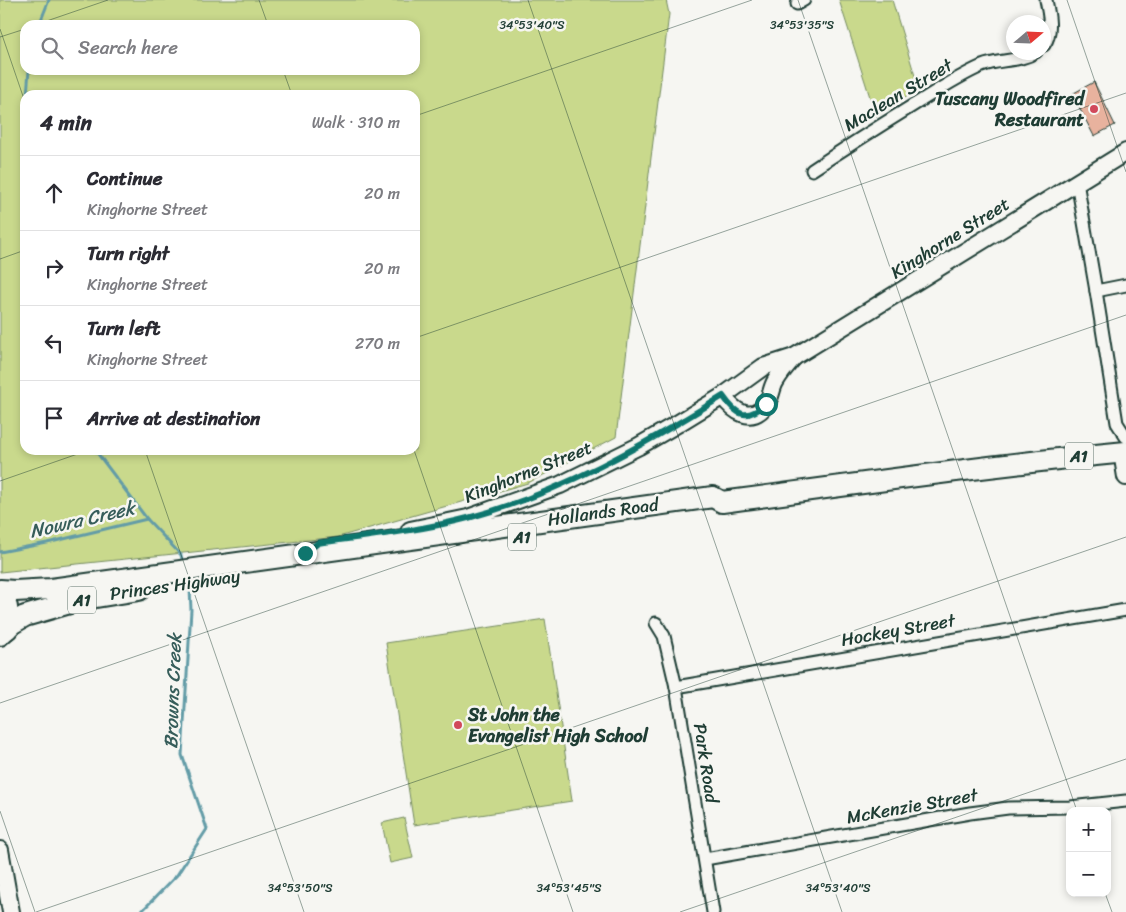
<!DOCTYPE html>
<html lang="en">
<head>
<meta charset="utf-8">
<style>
  :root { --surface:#fff; --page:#f2f2f3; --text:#2b2b33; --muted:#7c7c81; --line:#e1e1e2 }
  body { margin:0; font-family:Sriracha,sans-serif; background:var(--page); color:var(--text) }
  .controls { position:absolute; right:15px; bottom:15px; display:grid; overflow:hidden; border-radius:10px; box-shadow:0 2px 8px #0003 }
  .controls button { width:45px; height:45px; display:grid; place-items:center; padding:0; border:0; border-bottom:1px solid var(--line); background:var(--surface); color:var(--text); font:25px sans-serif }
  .compass { position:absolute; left:1006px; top:15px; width:45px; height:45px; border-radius:50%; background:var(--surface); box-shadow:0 2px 8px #0003; rotate:71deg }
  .stop { position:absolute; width:15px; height:15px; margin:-11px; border:4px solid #0f766e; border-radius:50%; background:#fff }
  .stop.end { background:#0f766e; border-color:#fff; box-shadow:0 1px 5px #0008 }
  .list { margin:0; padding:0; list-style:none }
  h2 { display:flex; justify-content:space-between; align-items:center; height:65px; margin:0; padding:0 20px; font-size:21px }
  h2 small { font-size:16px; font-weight:400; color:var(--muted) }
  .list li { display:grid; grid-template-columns:32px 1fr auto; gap:15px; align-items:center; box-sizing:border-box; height:75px; padding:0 20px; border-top:1px solid var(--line) }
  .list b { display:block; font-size:19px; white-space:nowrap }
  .list p { margin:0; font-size:16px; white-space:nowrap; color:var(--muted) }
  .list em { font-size:16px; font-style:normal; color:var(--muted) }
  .icon { flex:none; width:28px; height:28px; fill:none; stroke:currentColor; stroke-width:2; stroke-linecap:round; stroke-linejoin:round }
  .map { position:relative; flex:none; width:1126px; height:912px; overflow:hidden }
  .search { position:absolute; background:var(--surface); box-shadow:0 2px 8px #0003; left:20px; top:20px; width:400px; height:55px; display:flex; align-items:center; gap:12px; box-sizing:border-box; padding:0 18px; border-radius:15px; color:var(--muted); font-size:19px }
  .panel { position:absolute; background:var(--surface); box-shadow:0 2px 8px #0003; left:20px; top:90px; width:400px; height:365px; border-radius:15px }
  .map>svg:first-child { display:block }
</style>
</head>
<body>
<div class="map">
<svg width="1126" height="912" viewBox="0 0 1126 912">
  <rect width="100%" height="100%" fill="#f6f6f2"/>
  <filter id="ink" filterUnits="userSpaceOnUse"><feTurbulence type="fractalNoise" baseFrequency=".02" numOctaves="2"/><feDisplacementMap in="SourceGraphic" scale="10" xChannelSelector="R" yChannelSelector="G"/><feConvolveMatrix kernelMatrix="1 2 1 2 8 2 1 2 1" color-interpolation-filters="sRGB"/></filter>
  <g filter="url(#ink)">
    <!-- green -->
    <g fill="#c9d98c" stroke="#748b60" fill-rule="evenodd">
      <path d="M0 0H666L669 14 616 437 528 483 338 537 0 572ZM25 25H415V70H25ZM25 95H415V450H25Z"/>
      <polygon points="839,0 892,0 919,89 876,116"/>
      <polygon points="545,619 572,801 414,825 386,643"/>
      <polygon points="404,818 413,858 390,863 382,823"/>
    </g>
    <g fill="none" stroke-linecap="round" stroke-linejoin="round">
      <!-- stream -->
      <g stroke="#649ca7" stroke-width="3">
        <polyline points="39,25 49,0"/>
        <polyline points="27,95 29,70"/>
        <polyline points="25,129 24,147 25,152"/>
        <polyline points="147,519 181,555 183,563"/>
        <polyline points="0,552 47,543 147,519 95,450"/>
        <polyline points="141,912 177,875 207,829 182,755 191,610 190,589 187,576"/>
      </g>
    </g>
    <!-- building -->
    <polygon fill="#e8b29e" stroke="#1f3d34" points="1094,82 1115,125 1094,136 1072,94"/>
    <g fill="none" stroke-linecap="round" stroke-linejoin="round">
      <defs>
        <g id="street">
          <polyline points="797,4 804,0"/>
          <path d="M1044 45C1053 33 1049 14 1046 0"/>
          <path d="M812 170C845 148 878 127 912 106 935 92 957 77 982 66 999 59 1020 62 1036 52"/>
          <polyline points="1077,182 1096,291 1117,423 1126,437"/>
          <polyline points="1096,291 1126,285"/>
          <polyline points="656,623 664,636 676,687 713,912"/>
          <polyline points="676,687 1126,610"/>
          <polyline points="705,859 970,813 1008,808 1070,807 1126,801"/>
        </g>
        <g id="secondary">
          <path d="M723 396C733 411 752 425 766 404 771 398 771 389 775 382 780 373 787 365 794 357"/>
          <polyline points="1122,452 1126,477"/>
          <polyline points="410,530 468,518 560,485 639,446 677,424 723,396 763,367 794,357 1126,152"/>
          <polyline points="0,850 11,912"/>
        </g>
        <g id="highway">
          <path d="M0 590 15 591 51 589 713 497 722 502C857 484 991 465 1126 452"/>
          <polyline points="0,595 7,607 7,629"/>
          <polyline points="0,635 13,623 25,616 84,599 139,590"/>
        </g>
      </defs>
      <!-- street casing -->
      <use href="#street" stroke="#1f3d34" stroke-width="15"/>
      <!-- secondary casing -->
      <use href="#secondary" stroke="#1f3d34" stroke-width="20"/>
      <!-- highway casing -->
      <use href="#highway" stroke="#1f3d34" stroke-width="24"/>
      <!-- street -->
      <use href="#street" stroke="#f6f6f2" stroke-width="11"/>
      <!-- secondary -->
      <use href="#secondary" stroke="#f6f6f2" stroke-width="16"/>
      <!-- highway -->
      <use href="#highway" stroke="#f6f6f2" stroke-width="20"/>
    </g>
  </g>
  <g fill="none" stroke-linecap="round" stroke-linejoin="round" filter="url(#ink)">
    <!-- route -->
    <path stroke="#0f766e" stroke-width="6" d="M305 553 318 543C368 536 419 531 468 518 559 494 644 445 723 396 737 416 746 421 766 404"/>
  </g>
  <!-- ticks -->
  <path fill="none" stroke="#1f3d34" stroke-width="1" stroke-opacity="0.45" d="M259 0 268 25M528 0 842 912M798 0 1077 811M1067 0 1126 172M35 25 108 0M0 29 25 102M0 37 25 29M283 70 292 95M415 116 752 0M0 259 25 250M415 338 1126 93M145 450 304 912M414 450 573 912M0 481 89 450M0 703 1126 315M0 811 35 912M1105 893 1112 912M36 912 1126 537M680 912 1126 759"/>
  <!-- markers -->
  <g fill="#d1495b" stroke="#f6f6f2" stroke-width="2">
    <circle cx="1094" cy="109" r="5"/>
    <circle cx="458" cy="725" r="5"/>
  </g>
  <g text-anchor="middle" stroke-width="5" stroke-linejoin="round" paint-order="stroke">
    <!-- shield labels -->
    <g fill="#f6f6f2" stroke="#60746d" stroke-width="1">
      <rect x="1065" y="442.5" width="28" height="27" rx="4"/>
      <rect x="508" y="523.5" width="28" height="27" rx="4"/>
      <rect x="68" y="586.5" width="28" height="27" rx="4"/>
    </g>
    <g font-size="16" font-weight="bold" fill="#1f3d34">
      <text x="1079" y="462">A1</text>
      <text x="522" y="543">A1</text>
      <text x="82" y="606">A1</text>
    </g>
    <!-- street labels -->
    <g font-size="18" fill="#1f3d34" stroke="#f6f6f2">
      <text transform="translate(898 95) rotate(-31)" y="6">Maclean Street</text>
      <text transform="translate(950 238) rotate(-32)" y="6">Kinghorne Street</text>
      <text transform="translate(528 472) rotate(-22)" y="6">Kinghorne Street</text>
      <text transform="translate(603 512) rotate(-8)" y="6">Hollands Road</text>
      <text transform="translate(175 585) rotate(-8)" y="6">Princes Highway</text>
      <text transform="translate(898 630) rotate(-10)" y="6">Hockey Street</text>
      <text transform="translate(706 763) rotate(81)" y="6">Park Road</text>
      <text transform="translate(912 806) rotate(-10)" y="6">McKenzie Street</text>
    </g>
    <!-- poi labels -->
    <g font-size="18" font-weight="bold" fill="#1f3d34" stroke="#f6f6f2" text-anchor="end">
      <text x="1084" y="105">Tuscany Woodfired<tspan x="1084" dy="21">Restaurant</tspan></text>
      <text x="468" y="721" text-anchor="start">St John the<tspan x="468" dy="21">Evangelist High School</tspan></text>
    </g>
    <!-- water labels -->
    <g font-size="19" font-style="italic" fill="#365d5a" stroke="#f6f6f2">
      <text transform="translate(82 519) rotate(-13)" y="7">Nowra Creek</text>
      <text transform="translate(172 691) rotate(-88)" y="7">Browns Creek</text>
    </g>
  </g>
  <g font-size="12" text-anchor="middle" fill="#1f3d34" stroke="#f6f6f2" stroke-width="5" stroke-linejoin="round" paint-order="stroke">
    <text x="532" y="29">34°53'40"S</text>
    <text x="802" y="29">34°53'35"S</text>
    <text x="300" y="892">34°53'50"S</text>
    <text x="569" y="892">34°53'45"S</text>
    <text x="838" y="892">34°53'40"S</text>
  </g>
</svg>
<div class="controls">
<button>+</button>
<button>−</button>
</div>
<svg class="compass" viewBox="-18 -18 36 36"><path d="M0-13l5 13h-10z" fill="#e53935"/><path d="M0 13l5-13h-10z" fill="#7c7c81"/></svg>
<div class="stop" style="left:766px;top:404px"></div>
<div class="stop end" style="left:305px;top:553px"></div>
<div class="search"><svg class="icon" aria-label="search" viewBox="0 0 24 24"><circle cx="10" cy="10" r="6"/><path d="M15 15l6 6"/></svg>Search here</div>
<section class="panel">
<h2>4 min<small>Walk · 310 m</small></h2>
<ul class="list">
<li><svg class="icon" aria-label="ahead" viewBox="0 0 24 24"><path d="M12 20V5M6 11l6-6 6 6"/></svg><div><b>Continue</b><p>Kinghorne Street</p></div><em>20 m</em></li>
<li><svg class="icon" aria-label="right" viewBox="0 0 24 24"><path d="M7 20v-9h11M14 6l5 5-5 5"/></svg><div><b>Turn right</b><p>Kinghorne Street</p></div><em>20 m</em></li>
<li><svg class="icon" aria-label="left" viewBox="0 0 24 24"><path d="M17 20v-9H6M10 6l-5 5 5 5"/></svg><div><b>Turn left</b><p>Kinghorne Street</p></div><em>270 m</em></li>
<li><svg class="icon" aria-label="arrive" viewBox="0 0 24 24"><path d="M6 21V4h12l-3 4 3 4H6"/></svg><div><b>Arrive at destination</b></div></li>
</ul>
</section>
</div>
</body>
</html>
